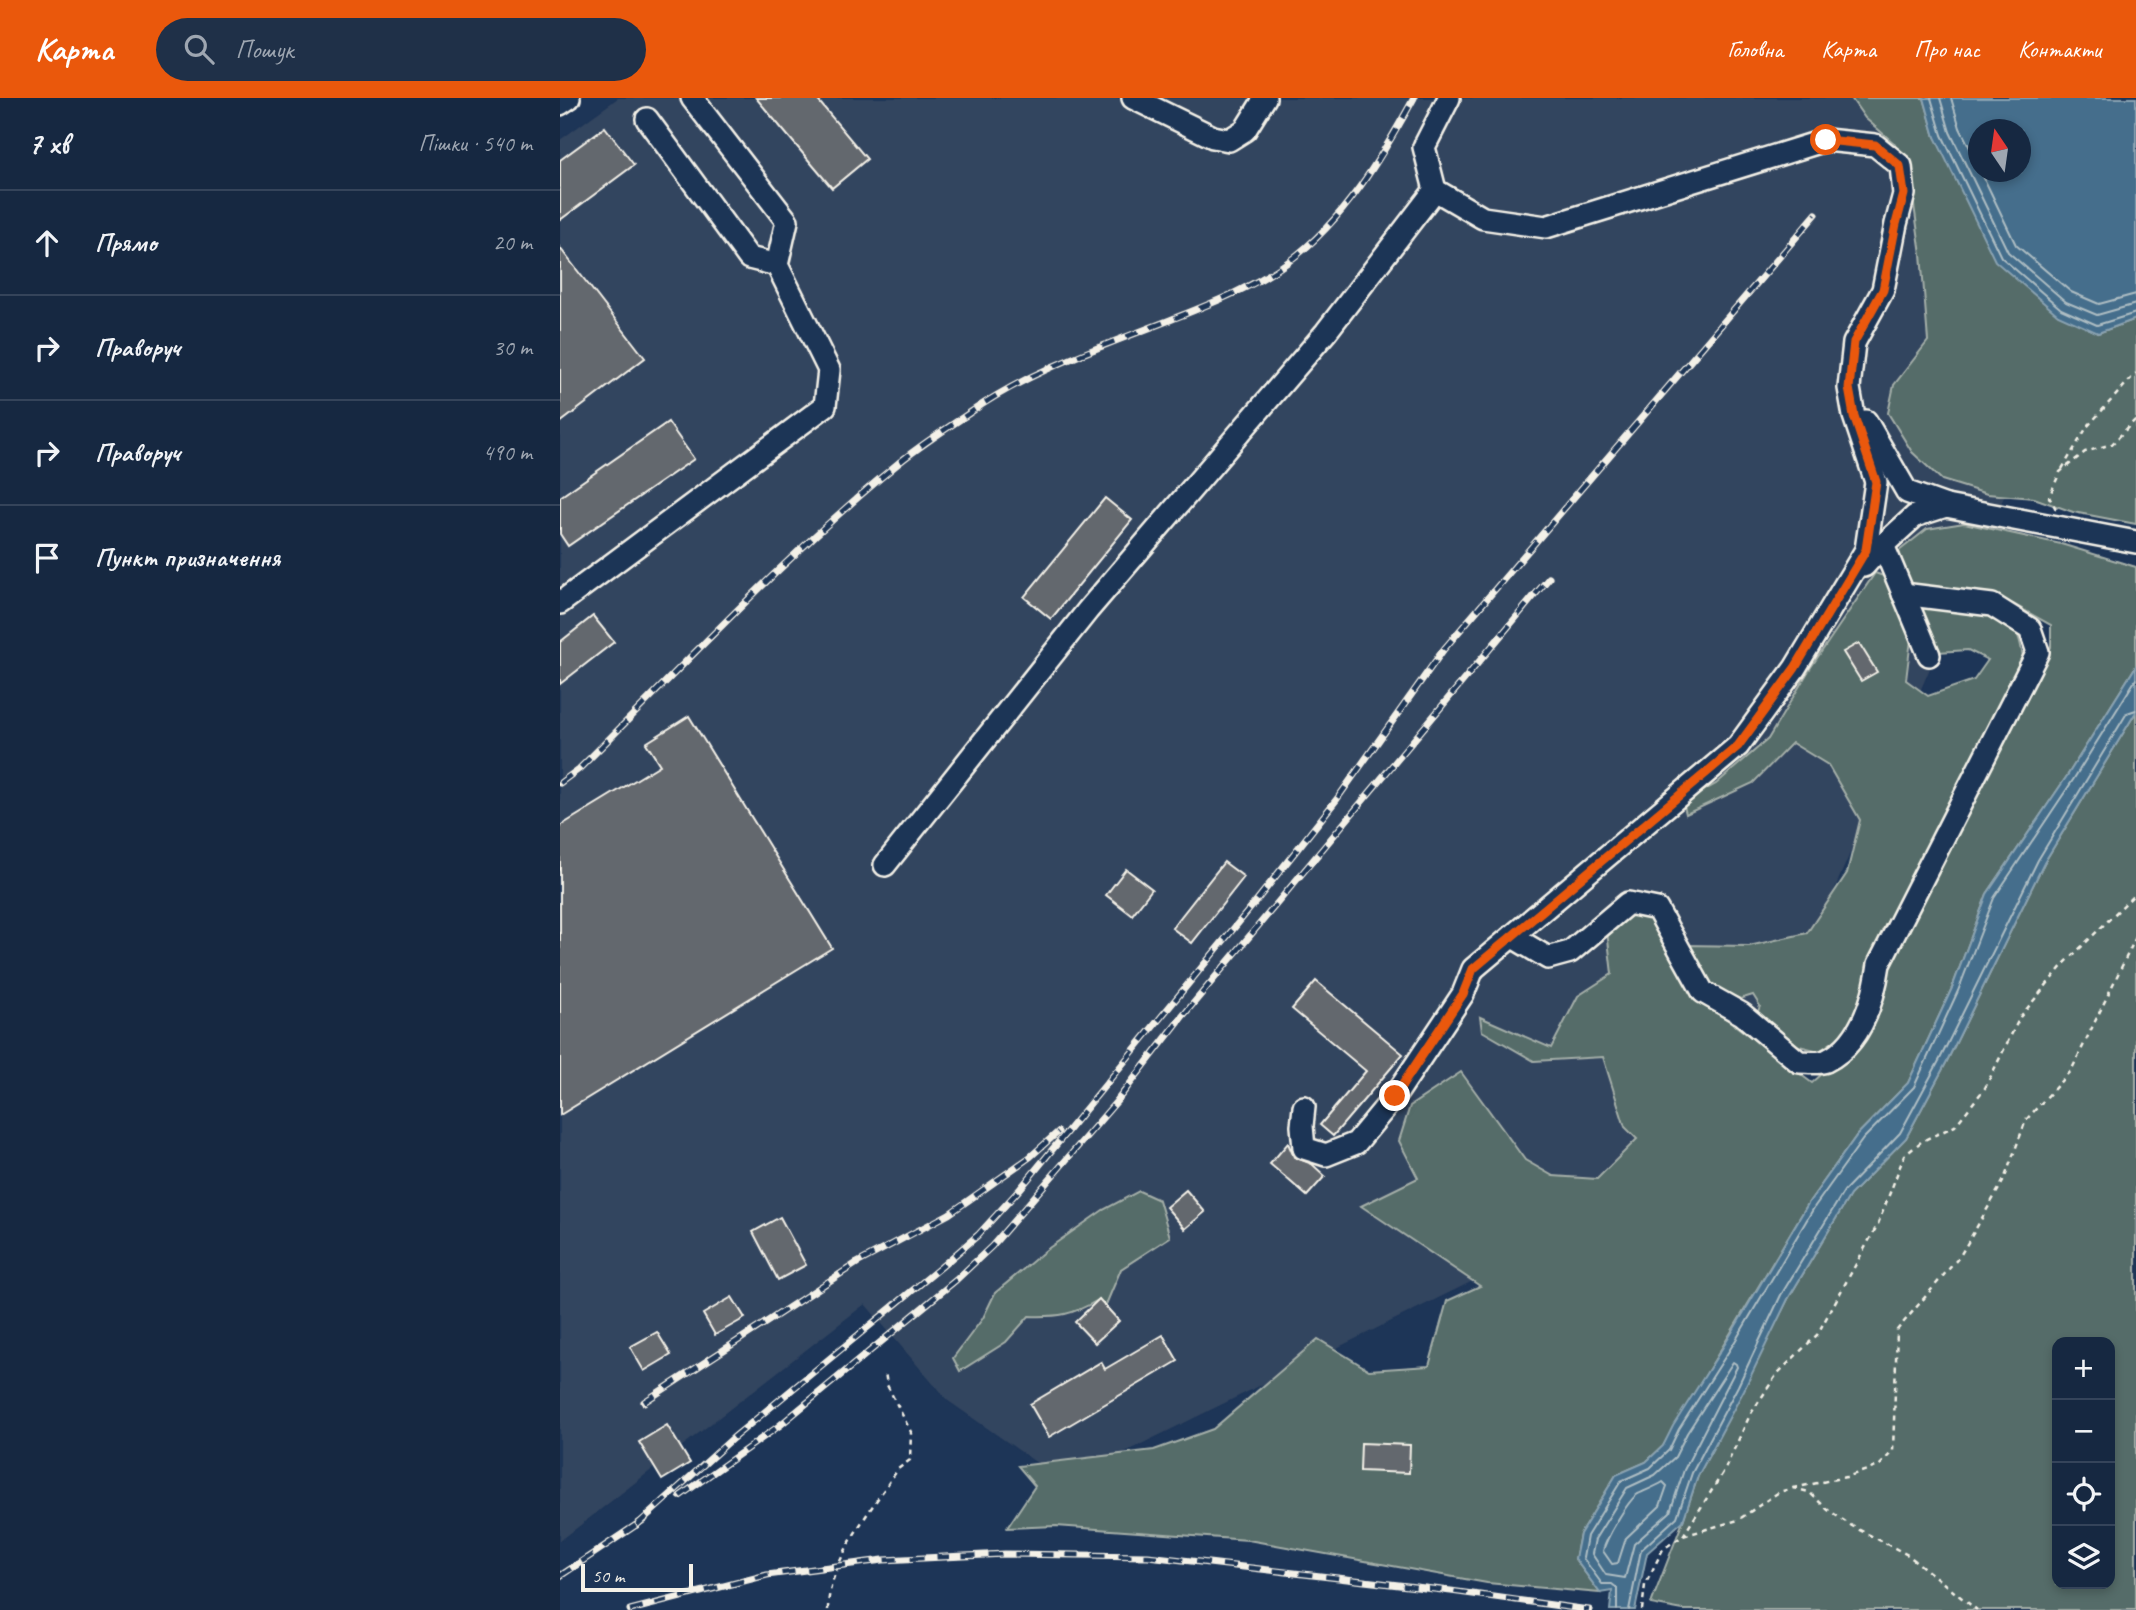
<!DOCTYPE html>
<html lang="uk">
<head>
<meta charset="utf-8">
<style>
  :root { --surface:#162841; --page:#1f3048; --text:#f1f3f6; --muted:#9ea6b1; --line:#35445a; --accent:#ea580c }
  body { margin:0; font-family:Caveat,sans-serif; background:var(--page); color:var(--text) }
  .controls { position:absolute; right:21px; bottom:21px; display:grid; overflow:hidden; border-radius:14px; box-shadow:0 4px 10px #0003 }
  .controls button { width:63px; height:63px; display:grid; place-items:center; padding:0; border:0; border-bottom:2px solid var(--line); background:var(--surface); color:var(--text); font:35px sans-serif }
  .compass { position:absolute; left:1408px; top:21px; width:63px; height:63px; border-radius:50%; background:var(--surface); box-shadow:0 4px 10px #0003; rotate:347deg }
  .scale { position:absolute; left:21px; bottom:18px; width:112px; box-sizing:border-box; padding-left:7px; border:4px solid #f4f1e8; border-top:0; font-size:19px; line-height:24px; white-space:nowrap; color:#f4f1e8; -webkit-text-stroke:5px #1d3557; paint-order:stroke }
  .stop { position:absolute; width:21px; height:21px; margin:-16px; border:5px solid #ea580c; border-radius:50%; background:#fff }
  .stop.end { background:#ea580c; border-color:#fff; box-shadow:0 2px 7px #0008 }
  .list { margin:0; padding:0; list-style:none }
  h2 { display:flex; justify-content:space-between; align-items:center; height:91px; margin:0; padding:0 28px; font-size:30px }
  h2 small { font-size:23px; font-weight:400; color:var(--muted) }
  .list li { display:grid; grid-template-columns:46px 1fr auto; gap:21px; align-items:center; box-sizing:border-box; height:105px; padding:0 28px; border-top:2px solid var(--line) }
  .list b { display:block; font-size:26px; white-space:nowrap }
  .list em { font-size:23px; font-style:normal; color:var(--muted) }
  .icon { flex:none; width:38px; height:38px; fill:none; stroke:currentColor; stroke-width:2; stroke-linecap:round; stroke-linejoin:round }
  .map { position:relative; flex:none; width:1576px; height:1512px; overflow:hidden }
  header { display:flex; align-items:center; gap:42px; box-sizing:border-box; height:98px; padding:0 35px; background:var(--accent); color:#fff }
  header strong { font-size:33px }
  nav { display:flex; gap:38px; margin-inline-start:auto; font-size:24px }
  .search { width:490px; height:63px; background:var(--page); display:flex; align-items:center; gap:18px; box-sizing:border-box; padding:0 24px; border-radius:38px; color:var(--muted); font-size:26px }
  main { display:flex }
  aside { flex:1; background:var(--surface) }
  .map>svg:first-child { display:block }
</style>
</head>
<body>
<header>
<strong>Карта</strong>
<div class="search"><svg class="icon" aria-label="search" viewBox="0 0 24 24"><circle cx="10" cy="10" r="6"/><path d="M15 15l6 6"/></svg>Пошук</div>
<nav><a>Головна</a><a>Карта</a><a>Про нас</a><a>Контакти</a></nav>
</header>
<main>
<aside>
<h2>7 хв<small>Пішки · 540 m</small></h2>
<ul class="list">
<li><svg class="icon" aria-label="ahead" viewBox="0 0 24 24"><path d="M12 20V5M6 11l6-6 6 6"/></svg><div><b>Прямо</b></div><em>20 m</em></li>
<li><svg class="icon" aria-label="right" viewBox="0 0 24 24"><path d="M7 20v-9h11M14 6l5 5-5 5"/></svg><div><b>Праворуч</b></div><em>30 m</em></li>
<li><svg class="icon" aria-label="right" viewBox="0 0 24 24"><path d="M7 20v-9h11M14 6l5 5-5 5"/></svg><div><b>Праворуч</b></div><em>490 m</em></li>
<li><svg class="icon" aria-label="arrive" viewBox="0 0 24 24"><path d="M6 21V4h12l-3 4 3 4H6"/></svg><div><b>Пункт призначення</b></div></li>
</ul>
</aside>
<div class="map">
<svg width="1576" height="1512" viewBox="0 0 1576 1512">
  <rect width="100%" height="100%" fill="#1d3557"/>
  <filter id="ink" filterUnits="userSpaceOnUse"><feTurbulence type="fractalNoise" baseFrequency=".0143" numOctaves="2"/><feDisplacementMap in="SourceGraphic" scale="14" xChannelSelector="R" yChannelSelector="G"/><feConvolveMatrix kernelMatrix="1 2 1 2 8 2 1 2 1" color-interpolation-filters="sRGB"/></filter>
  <g filter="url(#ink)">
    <!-- built -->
    <polygon fill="#32445e" points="58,0 1329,0 1476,325 1157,1063 504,1384 387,1302 305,1206 0,1443 0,42"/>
    <!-- green -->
    <g fill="#546c69" stroke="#a4aea8" stroke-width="2" fill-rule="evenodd">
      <polygon points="1291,0 1364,0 1375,39 1538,235 1576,221 1576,426 1513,414 1474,400 1427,396 1382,382 1352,354 1328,315 1334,287 1368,243 1361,156 1350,79 1334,45 1305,20"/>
      <polygon points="1404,425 1501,446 1576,469 1576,568 1507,678 1427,796 1392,890 1348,985 1297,1037 1249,1104 1103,1348 1086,1364 1056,1377 1020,1436 1015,1461 1040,1495 927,1485 688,1442 496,1428 447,1430 475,1388 458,1368 594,1352 653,1331 758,1241 809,1272 869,1268 887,1203 920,1188 801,1108 858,1080 839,1043 850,1008 901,974 965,1062 993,1078 1037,1081 1077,1041 1065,1029 1043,959 974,963 922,933 920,919 991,950 1018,898 1052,876 1047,833 1074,813 1090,818 1140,901 1252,985 1306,937 1326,895 1323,872 1491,549 1491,527 1453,506 1350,490 1339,453 1367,431"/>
      <path d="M1315 475 1329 480 1351 541 1346 582 1368 598 1414 582 1428 562 1408 552 1378 554 1357 501C1381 505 1432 508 1449 524 1460 533 1462 553 1464 566L1286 935 1259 953 1235 947 1195 921 1200 908 1193 897 1180 901 1146 886 1125 847 1189 848 1247 835 1287 775 1300 722 1268 667 1232 645 1193 685 1126 716 1123 704 1156 686 1208 641 1251 569Z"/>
      <path d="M1576 614V1512H1123L1091 1506 1123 1423 1138 1378 1228 1201 1290 1097 1346 1040 1386 965 1484 765ZM1497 1244H1550V1486H1497Z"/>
      <path d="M579 1093 599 1102 610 1139 561 1171 545 1209 538 1202C512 1217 499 1219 469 1218L446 1244 400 1273 393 1260 423 1220 435 1195 486 1152 543 1112Z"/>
    </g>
    <!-- water -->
    <g fill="#446e8c" stroke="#8aa2b1" stroke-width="2" fill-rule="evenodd">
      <path d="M1364 0H1576V221L1538 235 1498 217 1435 163 1375 39ZM1419 32H1461V74H1419Z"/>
      <polygon points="1576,568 1576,614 1484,765 1386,965 1346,1040 1290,1097 1228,1201 1184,1292 1138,1378 1123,1423 1087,1455 1075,1512 1050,1512 1052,1493 1040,1495 1015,1461 1020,1436 1056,1377 1086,1364 1103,1348 1113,1328 1168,1241 1249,1104 1297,1037 1348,985 1392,890 1427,796 1507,678"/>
    </g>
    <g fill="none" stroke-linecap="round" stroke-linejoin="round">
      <!-- shore -->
      <g stroke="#aebdc3" stroke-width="2">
        <polyline points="1371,0 1382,37 1441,159 1501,211 1537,227 1576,215"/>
        <polyline points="1380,0 1390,34 1448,154 1506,204 1537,217 1576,206"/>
        <polyline points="1391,0 1400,30 1419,68"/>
        <polyline points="1421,74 1456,147 1511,194 1539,206 1576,196"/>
        <polygon points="1173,1264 1176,1266 1177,1269 1124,1372 1110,1414 1074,1446 1065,1480 1046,1477 1032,1456 1035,1441 1067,1390 1095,1377 1115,1359 1127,1335"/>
        <path d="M1103 1384 1107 1388 1100 1408 1066 1440 1058 1465 1052 1466 1043 1453C1046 1441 1067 1403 1078 1396 1086 1392 1095 1389 1103 1384Z"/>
        <polyline points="1057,1512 1057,1490 1052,1486 1042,1486 1023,1460 1027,1438 1061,1383 1090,1370 1109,1352 1119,1331 1174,1245 1255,1108 1303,1041 1354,989 1398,893 1434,800 1513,682 1576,581"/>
        <polyline points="1069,1512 1081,1452 1117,1419 1132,1375 1178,1288 1221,1197 1284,1093 1340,1035 1380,961 1478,762 1567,615 1576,612"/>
      </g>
    </g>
    <!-- building -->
    <g fill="#64676e" stroke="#f4f1e8" stroke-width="2">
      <polygon points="196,0 256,0 307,61 272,90"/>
      <polygon points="45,29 74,67 0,122 0,62"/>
      <polygon points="0,150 85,260 0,325"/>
      <polygon points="108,324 134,361 8,448 0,436 0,399"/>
      <polygon points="545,400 572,422 491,521 464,499"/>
      <polygon points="33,518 54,544 0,586 0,544"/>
      <polygon points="1299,545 1317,574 1301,583 1283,554"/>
      <polygon points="129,618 272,850 0,1017 0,728 100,667 86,645"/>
      <polygon points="664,764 684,779 632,845 612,830"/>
      <polygon points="566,771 592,791 572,817 546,797"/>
      <polygon points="756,883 843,956 773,1038 760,1027 806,973 732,911"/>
      <polygon points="728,1045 734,1059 752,1066 765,1078 747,1098 710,1066"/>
      <polygon points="626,1092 645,1114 625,1131 606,1109"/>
      <polygon points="220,1119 246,1167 218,1182 193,1134"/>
      <polygon points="172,1199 185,1220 155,1237 143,1216"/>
      <polygon points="539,1201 559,1223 535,1245 515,1224"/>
      <polygon points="97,1234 111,1257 84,1273 70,1249"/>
      <polygon points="603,1237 618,1263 489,1339 470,1306 541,1264 545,1271"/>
      <polygon points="107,1327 130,1365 102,1382 79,1344"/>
      <polygon points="801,1345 850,1347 849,1375 800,1373"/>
    </g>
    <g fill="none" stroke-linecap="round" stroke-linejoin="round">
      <defs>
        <g id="minor">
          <polyline points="573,0 653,39 669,42 685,32 705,0"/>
          <polyline points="0,6 9,0"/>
          <polyline points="87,21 189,160 217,167"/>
          <polyline points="1306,323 1347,394 1386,408"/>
          <polyline points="1323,447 1369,557"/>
          <polyline points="1304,468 1323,447 1355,418 1386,408 1576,444"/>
          <polyline points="0,505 265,308 269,272 217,167 227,123 132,0"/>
          <polyline points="325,767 528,512 766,234 875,92"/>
          <path d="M953 839 988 860 1010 854 1068 805 1097 811 1143 894 1182 916 1239 964C1247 964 1259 966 1266 963 1301 946 1314 901 1319 866L1478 554 1470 531 1432 507 1343 496"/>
          <polyline points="744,1009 742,1028 744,1050 766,1057 796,1045 835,998 903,896 913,871 1178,648 1235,570 1306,452 1316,384 1294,318 1289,290 1294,245 1323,192 1336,126 1344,96 1341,68 1315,47 1266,42 986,129 923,120 875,92 864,49 889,0"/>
        </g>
      </defs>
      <!-- minor casing -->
      <use href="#minor" stroke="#f4f1e8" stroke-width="26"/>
      <!-- path -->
      <g stroke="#f4f1e8" stroke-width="2.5" stroke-dasharray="5 5" stroke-linecap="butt">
        <polyline points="1502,371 1527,329 1576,275"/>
        <polyline points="1496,411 1489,399 1500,374 1525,354 1552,346 1576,321"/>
        <polyline points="1233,1390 1286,1379 1319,1368 1333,1353 1337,1232 1400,1158 1444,1082 1466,1022 1512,971 1576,839"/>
        <polyline points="1123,1438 1164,1373 1190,1317 1217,1276 1257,1237 1318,1126 1344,1058 1362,1043 1395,1028 1425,990 1460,919 1503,867 1576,795"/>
        <path d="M268 1512C268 1463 312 1411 338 1371L350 1362 351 1334 327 1287 325 1274"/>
        <polyline points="1082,1512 1085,1487 1103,1451 1123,1438 1178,1422 1219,1394 1233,1390 1249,1394 1268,1412 1292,1428 1348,1457 1417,1512"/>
      </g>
      <!-- minor -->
      <use href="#minor" stroke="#1d3557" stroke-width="21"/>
      <defs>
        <g id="rail">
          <path d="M0 685 19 671C121 570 224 459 335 368 359 348 386 331 411 314 471 272 543 248 610 222 650 206 692 190 728 164 784 123 821 60 854 0"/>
          <polyline points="84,1304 297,1165 389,1116 470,1059 498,1034"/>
          <polyline points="120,1398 219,1328 396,1182 432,1148 556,1004 622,919 989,480"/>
          <polyline points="77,1427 173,1340 381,1169 418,1137 460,1091 697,802 777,701 884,551 1256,116"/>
          <polyline points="0,1478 85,1421"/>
          <polyline points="70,1512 207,1477 323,1462 445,1456 588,1458 891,1493 1029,1512"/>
        </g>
      </defs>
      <!-- rail casing -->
      <use href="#rail" stroke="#f4f1e8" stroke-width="7"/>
      <!-- rail -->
      <use href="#rail" stroke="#1d3557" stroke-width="4.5" stroke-dasharray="13" stroke-linecap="butt"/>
    </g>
  </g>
  <g fill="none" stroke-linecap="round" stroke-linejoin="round" filter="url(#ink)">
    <!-- route -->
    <polyline stroke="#ea580c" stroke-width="9" points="835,998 903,896 913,871 1178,648 1235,570 1306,452 1316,384 1294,318 1289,290 1294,244 1323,192 1336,126 1344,96 1340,68 1315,47 1266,42"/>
  </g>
</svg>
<div class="controls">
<button>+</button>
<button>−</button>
<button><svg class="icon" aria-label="locate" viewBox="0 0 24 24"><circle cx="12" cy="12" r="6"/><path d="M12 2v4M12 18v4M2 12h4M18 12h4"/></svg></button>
<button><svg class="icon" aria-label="layers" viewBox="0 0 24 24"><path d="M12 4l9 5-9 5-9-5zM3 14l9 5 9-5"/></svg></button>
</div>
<svg class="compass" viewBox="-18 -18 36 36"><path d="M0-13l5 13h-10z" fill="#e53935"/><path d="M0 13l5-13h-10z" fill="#9ea6b1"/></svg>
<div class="scale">50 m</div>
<div class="stop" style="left:1266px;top:42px"></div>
<div class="stop end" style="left:835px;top:998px"></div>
</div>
</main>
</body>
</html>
